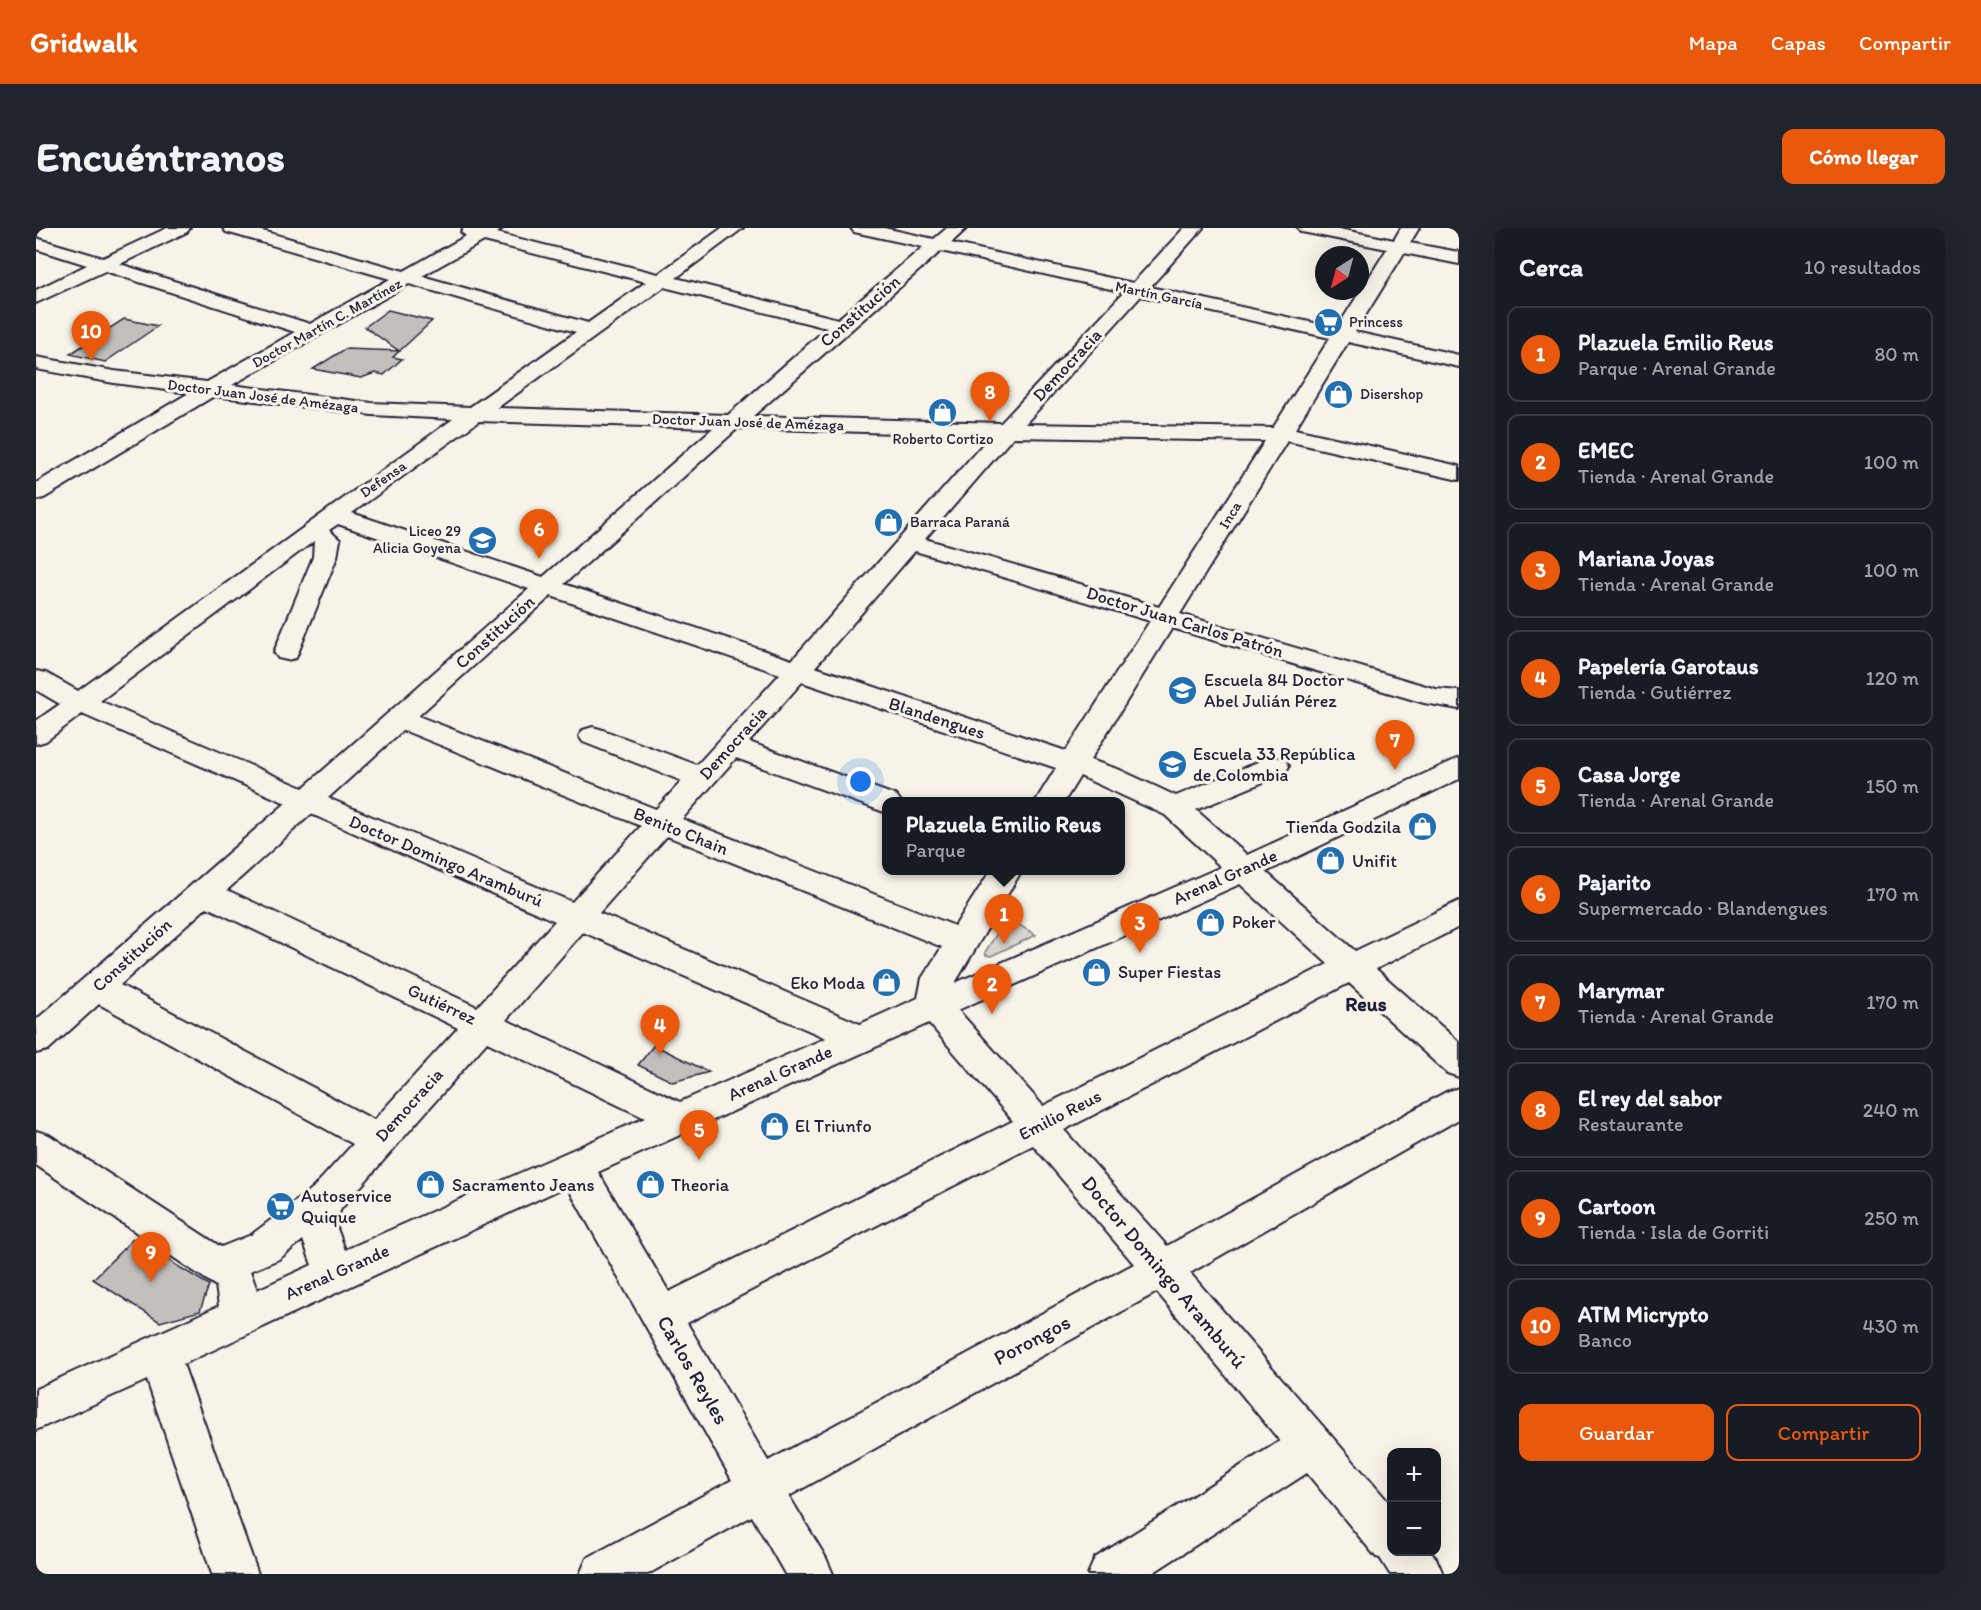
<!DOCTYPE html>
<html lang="es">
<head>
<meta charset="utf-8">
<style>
  :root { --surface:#171b24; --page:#20242c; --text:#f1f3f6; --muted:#9ea1a6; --line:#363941; --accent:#ea580c }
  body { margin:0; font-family:Itim,sans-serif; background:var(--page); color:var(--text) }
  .controls { position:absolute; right:18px; bottom:18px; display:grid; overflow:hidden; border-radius:12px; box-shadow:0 6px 24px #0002 }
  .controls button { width:54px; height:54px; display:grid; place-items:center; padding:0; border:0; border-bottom:2px solid var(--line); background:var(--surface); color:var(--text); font:30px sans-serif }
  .compass { position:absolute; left:1279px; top:18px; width:54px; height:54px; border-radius:50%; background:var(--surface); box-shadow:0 6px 24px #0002; rotate:216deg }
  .you { position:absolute; left:825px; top:554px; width:21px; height:21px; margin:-15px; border:4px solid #fff; border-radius:50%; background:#1a73e8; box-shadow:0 0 0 9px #1a73e833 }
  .badge { display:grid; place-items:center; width:39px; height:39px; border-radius:50%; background:var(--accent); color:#fff; font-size:20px; font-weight:700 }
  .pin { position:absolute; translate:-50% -50px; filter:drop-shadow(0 2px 3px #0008) }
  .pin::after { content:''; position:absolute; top:32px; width:21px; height:18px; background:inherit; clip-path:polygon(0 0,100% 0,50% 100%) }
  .popup { position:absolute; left:846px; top:569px; width:243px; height:78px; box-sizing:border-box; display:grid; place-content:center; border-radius:12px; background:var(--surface); filter:drop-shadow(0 2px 4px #0005); font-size:20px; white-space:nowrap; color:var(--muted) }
  .popup b { font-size:22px; color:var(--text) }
  .popup::after { content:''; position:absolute; left:50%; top:100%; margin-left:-12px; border:12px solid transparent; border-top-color:var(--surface) }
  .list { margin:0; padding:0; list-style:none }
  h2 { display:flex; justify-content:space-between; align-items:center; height:78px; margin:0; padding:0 24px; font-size:26px }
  h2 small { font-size:20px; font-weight:400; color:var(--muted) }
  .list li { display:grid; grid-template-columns:39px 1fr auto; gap:18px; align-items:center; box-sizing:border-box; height:96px; margin:0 12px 12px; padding:0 12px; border:2px solid var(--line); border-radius:12px }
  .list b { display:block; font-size:22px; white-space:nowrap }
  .list p { margin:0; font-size:20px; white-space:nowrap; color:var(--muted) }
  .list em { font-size:20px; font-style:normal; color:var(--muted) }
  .actions { display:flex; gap:12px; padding:18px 24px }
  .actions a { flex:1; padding:14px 0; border:2px solid var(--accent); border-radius:12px; text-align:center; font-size:21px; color:var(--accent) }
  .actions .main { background:var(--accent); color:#fff }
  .map { position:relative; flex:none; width:1423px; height:1346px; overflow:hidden; border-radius:12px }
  header { display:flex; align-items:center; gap:36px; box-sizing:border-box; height:84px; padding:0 30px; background:var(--accent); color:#fff }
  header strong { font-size:28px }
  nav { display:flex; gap:33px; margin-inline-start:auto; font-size:21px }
  .intro { display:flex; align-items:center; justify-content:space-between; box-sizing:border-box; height:144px; padding:0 36px }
  h1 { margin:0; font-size:42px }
  .button { padding:15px 27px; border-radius:12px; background:var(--accent); color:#fff; font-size:21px; font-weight:700 }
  main { display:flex; gap:36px; padding:0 36px }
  aside { flex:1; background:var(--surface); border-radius:12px; box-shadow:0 6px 24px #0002 }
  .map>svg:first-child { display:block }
</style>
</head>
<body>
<header>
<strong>Gridwalk</strong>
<nav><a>Mapa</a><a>Capas</a><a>Compartir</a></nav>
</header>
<div class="intro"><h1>Encuéntranos</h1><a class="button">Cómo llegar</a></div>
<main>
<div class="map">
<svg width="1423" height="1346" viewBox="0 0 1423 1346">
  <rect width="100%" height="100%" fill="#f7f3e8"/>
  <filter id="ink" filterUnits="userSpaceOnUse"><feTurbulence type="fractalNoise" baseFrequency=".0167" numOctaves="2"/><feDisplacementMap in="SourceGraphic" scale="12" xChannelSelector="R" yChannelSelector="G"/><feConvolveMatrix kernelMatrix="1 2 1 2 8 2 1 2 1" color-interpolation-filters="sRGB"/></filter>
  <g filter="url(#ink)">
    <!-- green -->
    <polygon fill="#d8d5cf" stroke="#7d7c85" stroke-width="1.5" points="971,690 1000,707 955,728 950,727 949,724"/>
    <!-- building -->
    <g fill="#c2bfbd" stroke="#22223b" stroke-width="1.5">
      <polygon points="352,82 396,93 357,129 366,131 348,147 339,145 325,150 277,141 309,121 363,123 329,99"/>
      <polygon points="88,91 122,98 69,134 34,126"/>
      <polygon points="618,817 673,844 637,854 602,837"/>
      <polygon points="97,1011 173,1057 164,1083 124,1094 57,1051"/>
    </g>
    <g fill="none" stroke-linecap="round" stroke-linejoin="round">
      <defs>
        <path id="minor" d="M131 0H154L151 4 84 36 274 96 354 51 190 4 187 0H216L368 43 430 8 425 4 428 0H467L461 5 622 46 686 0H707L640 50 802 91 887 19 818 4 815 0H848L898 11 911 0H931L915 15 1097 55 1148 0H1167L1114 59 1301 100 1351 21 1271 5 1265 4 1262 0H1298L1358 12 1365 0H1383L1374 15 1423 24V36L1368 25 1319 104 1423 127V139L1312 114 1259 201 1423 238V252L1251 213 1144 386 1400 461 1423 463V481L1388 475 1136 400 1054 532 1084 542 1140 568 1229 531 1239 529 1249 531 1253 538 1249 545 1160 582 1211 627 1423 530V551L1230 644 1319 723 1423 673V699L1340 741 1423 814V849L1411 845 1313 755 1028 902 1131 1018 1410 864 1423 860V891L1154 1045 1356 1278V1324H1394L1400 1330 1407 1346H1354L1344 1330 1340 1329 1271 1245 1115 1346H1052L1059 1330 1244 1213 1121 1064 753 1268 790 1330 797 1346H749L716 1288 612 1346H544L551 1330 696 1252 531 958 147 1136 222 1346H176L111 1152 0 1202V1161L183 1078 180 1058 0 937V903L13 907 185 1019 215 1007 277 960 317 916 63 776 12 822 0 825V792L250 575 46 486 10 513 0 516V493L24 476 0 462V443L10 445 42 463 417 191 336 187 178 168 8 270 0 272V255L153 165 78 155 0 141V129L78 143 171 154 259 104 69 43 0 75V62L51 37 0 21V10L67 30ZM448 13 610 54 552 95 386 48ZM905 23 1088 64 965 195 717 188ZM373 56 540 104 434 179 336 175 196 157ZM628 59 791 100 692 187 461 180ZM1105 68 1294 110 1237 200 989 196ZM443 193 677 200 507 349 316 285ZM702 200 954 208 756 432 528 356ZM977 209 1229 213 1123 379 889 311ZM302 296 493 361 267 560 64 473 278 313 277 329 238 424 242 430 251 432 260 430 301 329 304 312 293 302ZM879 323 1114 393 1030 523 779 439ZM515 368 744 446 661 537 567 502 557 499 547 502 543 508 547 514 646 553 620 581 382 488ZM766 454 1020 540 999 574H1028L1044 548 1129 587 1185 639 919 755 986 642H955L919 698 646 591 700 530 851 585V574H865L861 568 713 514ZM367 502 605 598 536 674 292 570ZM275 586 519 693 441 779 191 662ZM631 608 906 719 886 750 882 770 824 796 563 685ZM1204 656 1292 736 1007 878 922 782ZM171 679 422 800 338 892 84 757ZM547 704 790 810 644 874 470 792ZM893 795 977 893 633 1064 562 944ZM451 814 609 890 309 1022 299 995 305 981ZM997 917 1098 1036 732 1233 651 1095ZM267 1012 276 1037 221 1062 214 1043 243 1031Z"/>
      </defs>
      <!-- minor casing -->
      <use href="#minor" stroke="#22223b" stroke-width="4"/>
      <!-- minor -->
      <use href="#minor" fill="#f7f3e8" fill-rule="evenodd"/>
    </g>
  </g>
  <!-- icons -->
  <defs>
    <symbol id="supermarket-disc" viewBox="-11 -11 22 22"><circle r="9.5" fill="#1f6fb2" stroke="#f7f3e8"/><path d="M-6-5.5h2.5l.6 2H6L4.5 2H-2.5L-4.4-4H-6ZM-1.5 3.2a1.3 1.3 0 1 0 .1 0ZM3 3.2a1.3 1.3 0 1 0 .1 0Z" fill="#fff"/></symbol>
    <symbol id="shop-disc" viewBox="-11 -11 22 22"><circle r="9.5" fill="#1f6fb2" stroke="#f7f3e8"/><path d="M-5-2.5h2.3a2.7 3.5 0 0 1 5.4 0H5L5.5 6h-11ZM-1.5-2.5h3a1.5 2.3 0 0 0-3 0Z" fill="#fff"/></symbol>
    <symbol id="school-disc" viewBox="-11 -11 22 22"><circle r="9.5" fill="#1f6fb2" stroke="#f7f3e8"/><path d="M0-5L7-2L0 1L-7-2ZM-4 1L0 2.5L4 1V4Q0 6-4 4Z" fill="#fff"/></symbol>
  </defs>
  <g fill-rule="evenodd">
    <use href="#supermarket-disc" x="1276" y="78" width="33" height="33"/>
    <use href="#shop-disc" x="1286" y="150" width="33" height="33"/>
    <use href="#shop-disc" x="890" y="168" width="33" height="33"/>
    <use href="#shop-disc" x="836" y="278" width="33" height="33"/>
    <use href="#school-disc" x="430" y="296" width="33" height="33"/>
    <use href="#school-disc" x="1130" y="446" width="33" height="33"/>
    <use href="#school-disc" x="1120" y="520" width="33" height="33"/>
    <use href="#shop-disc" x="1370" y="582" width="33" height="33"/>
    <use href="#shop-disc" x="1278" y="616" width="33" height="33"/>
    <use href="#shop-disc" x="1158" y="678" width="33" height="33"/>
    <use href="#shop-disc" x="1044" y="728" width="33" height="33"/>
    <use href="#shop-disc" x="834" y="738" width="33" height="33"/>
    <use href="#shop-disc" x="722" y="882" width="33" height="33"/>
    <use href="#shop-disc" x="378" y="940" width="33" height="33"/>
    <use href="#shop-disc" x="598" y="940" width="33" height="33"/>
    <use href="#supermarket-disc" x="228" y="962" width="33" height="33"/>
  </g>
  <g text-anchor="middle" stroke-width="6" stroke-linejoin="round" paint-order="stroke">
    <!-- far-street labels -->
    <g font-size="15" fill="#22223b" stroke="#f7f3e8">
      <text transform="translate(1123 67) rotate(12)" y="5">Martín García</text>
      <text transform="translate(291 95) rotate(-29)" y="5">Doctor Martín C. Martínez</text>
      <text transform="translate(227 168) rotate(7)" y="5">Doctor Juan José de Amézaga</text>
      <text transform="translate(712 194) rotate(2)" y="5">Doctor Juan José de Amézaga</text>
      <text transform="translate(347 251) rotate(-35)" y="5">Defensa</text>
      <text transform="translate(1194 287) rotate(-59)" y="5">Inca</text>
    </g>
    <!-- far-poi labels -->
    <g font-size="15" fill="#22223b" stroke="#f7f3e8" text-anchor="start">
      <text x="1313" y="99">Princess</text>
      <text x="1324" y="171">Disershop</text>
      <text x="907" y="216" text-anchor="middle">Roberto Cortizo</text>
      <text x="874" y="299">Barraca Paraná</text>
      <text x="425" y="308" text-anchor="end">Liceo 29<tspan x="425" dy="17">Alicia Goyena</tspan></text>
    </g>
    <!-- street labels -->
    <g font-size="18" fill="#22223b" stroke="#f7f3e8">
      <text transform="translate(824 83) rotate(-41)" y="6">Constitución</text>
      <text transform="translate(1031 137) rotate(-47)" y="6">Democracia</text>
      <text transform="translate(1149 394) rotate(17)" y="6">Doctor Juan Carlos Patrón</text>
      <text transform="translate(459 404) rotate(-42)" y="6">Constitución</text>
      <text transform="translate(901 490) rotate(18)" y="6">Blandengues</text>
      <text transform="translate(697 515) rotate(-48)" y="6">Democracia</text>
      <text transform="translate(645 603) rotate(22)" y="6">Benito Chain</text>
      <text transform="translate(410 633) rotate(23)" y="6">Doctor Domingo Aramburú</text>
      <text transform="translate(1189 649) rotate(-24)" y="6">Arenal Grande</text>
      <text transform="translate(96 727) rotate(-42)" y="6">Constitución</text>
      <text transform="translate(406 776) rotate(25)" y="6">Gutiérrez</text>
      <text transform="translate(744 845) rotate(-24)" y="6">Arenal Grande</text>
      <text transform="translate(373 877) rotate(-48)" y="6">Democracia</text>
      <text transform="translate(1024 887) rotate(-27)" y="6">Emilio Reus</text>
      <text transform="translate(301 1044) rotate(-24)" y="6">Arenal Grande</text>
    </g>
    <!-- poi labels -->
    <g font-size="18" fill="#22223b" stroke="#f7f3e8" text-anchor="start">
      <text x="1168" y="458">Escuela 84 Doctor<tspan x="1168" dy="21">Abel Julián Pérez</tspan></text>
      <text x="1157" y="532">Escuela 33 República<tspan x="1157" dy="21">de Colombia</tspan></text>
      <text x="1365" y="605" text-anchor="end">Tienda Godzila</text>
      <text x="1316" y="639">Unifit</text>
      <text x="1196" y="700">Poker</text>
      <text x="1082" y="750">Super Fiestas</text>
      <text x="829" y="761" text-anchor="end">Eko Moda</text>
      <text x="759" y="904">El Triunfo</text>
      <text x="416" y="963">Sacramento Jeans</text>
      <text x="635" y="963">Theoria</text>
      <text x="265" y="974">Autoservice<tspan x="265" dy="21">Quique</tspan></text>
    </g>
    <!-- neighbourhood labels -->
    <g font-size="20" font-weight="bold" fill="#22223b" stroke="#f7f3e8">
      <text x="1330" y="783">Reus</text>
    </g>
    <!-- near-street labels -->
    <g font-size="21" fill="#22223b" stroke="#f7f3e8">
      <text transform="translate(1128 1044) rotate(50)" y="7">Doctor Domingo Aramburú</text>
      <text transform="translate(996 1112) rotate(-28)" y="7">Porongos</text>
      <text transform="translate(657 1142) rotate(60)" y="7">Carlos Reyles</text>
    </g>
  </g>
</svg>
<div class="controls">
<button>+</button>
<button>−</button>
</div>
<svg class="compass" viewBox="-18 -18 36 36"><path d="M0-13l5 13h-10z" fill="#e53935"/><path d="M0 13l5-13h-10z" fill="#9ea1a6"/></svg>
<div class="you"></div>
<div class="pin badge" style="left:968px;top:716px">1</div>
<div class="popup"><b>Plazuela Emilio Reus</b>Parque</div>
<div class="pin badge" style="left:956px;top:786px">2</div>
<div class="pin badge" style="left:1104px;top:725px">3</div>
<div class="pin badge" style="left:624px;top:827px">4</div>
<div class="pin badge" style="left:663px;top:932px">5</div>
<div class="pin badge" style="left:503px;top:331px">6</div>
<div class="pin badge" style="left:1359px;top:542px">7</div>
<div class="pin badge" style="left:954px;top:194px">8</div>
<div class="pin badge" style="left:115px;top:1054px">9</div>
<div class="pin badge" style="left:55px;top:133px">10</div>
</div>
<aside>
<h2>Cerca<small>10 resultados</small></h2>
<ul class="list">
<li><span class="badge">1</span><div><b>Plazuela Emilio Reus</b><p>Parque · Arenal Grande</p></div><em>80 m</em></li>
<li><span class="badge">2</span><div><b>EMEC</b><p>Tienda · Arenal Grande</p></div><em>100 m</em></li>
<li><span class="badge">3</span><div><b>Mariana Joyas</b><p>Tienda · Arenal Grande</p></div><em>100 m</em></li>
<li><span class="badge">4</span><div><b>Papelería Garotaus</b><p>Tienda · Gutiérrez</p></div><em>120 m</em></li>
<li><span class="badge">5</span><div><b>Casa Jorge</b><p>Tienda · Arenal Grande</p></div><em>150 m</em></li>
<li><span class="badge">6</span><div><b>Pajarito</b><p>Supermercado · Blandengues</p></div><em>170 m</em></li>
<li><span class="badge">7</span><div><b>Marymar</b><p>Tienda · Arenal Grande</p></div><em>170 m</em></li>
<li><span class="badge">8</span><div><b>El rey del sabor</b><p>Restaurante</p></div><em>240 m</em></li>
<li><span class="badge">9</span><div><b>Cartoon</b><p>Tienda · Isla de Gorriti</p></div><em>250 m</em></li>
<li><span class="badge">10</span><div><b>ATM Micrypto</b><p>Banco</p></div><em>430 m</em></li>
</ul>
<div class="actions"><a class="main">Guardar</a><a>Compartir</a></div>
</aside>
</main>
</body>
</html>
